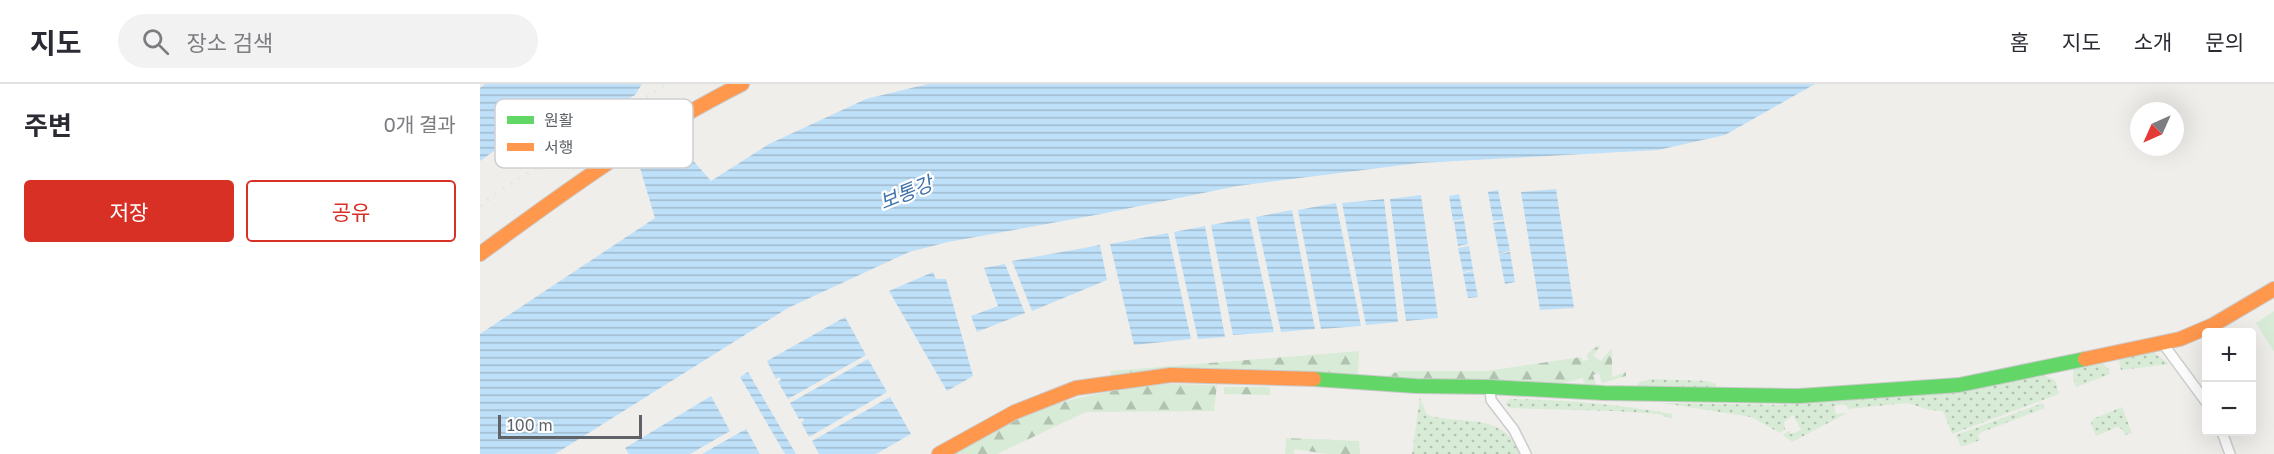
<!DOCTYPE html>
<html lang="ko">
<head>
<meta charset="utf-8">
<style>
  :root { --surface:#fff; --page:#f2f2f3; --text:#2b2b33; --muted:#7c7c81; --line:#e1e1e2; --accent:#d93025 }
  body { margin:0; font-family:"Golos Text","Noto Sans KR",sans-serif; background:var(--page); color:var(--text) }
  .controls { position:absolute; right:18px; bottom:18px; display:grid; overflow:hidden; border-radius:6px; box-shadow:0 6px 24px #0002 }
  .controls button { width:54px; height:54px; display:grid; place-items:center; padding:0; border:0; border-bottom:2px solid var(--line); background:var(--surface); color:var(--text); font:30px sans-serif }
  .compass { position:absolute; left:1650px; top:18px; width:54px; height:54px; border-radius:50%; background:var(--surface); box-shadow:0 6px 24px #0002; rotate:225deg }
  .scale { position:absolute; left:18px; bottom:15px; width:144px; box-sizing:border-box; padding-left:6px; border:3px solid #5f6368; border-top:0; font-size:16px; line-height:21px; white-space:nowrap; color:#5f6368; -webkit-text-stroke:4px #fff; paint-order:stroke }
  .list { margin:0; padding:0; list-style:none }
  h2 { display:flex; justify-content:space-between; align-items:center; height:78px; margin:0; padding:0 24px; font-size:26px }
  h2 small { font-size:20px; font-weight:400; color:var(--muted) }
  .actions { display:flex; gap:12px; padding:18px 24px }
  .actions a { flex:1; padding:14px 0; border:2px solid var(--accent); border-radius:6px; text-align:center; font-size:21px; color:var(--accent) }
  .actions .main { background:var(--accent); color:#fff }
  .icon { flex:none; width:33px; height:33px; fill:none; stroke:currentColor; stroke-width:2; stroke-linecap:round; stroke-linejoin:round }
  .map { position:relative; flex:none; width:1794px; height:370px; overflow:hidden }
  header { display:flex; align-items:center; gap:36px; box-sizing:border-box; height:84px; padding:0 30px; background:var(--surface); border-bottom:2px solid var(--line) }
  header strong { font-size:28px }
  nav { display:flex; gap:33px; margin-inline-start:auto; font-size:21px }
  .search { width:420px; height:54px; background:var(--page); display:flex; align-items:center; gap:15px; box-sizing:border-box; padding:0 21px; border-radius:33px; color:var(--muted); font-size:22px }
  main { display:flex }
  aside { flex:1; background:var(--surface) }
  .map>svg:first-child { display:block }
</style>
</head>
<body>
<header>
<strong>지도</strong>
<div class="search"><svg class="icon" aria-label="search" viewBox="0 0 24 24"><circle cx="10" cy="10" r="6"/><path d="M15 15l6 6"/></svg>장소 검색</div>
<nav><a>홈</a><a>지도</a><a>소개</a><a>문의</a></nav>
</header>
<main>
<aside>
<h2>주변<small>0개 결과</small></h2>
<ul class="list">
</ul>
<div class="actions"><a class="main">저장</a><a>공유</a></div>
</aside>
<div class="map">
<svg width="1794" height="370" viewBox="0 0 1794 370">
  <defs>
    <pattern id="grass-dots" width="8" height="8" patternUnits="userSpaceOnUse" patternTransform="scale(1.5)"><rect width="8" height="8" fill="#d8ebd6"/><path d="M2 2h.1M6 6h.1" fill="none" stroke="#b2c2b1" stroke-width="1.8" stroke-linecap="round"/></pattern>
    <pattern id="forest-firs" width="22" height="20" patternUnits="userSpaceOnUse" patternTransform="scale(1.5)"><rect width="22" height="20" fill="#d8ebd6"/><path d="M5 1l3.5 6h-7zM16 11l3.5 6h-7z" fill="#b2c2b1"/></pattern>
    <pattern id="water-rules" width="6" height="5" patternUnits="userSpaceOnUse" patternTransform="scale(1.5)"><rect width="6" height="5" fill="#bfe0f9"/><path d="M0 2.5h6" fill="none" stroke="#9eb9cd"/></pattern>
  </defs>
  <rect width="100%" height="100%" fill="#efeeea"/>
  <!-- grass -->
  <g fill="url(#grass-dots)">
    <polygon points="1672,267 1689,280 1641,286 1639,278 1641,274"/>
    <polygon points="1620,278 1628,284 1630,290 1596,303 1593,294 1594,285"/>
    <polygon points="1563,291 1575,296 1579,310 1472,350 1463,327 1450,326 1427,319 1368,325 1366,320 1354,322 1356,330 1367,329 1312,358 1303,351 1309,347 1311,350 1321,346 1313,331 1304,338 1305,345 1300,349 1271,333 1183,319 1299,321 1454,310"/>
    <polygon points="1170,295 1227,297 1236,300 1236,307 1158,304 1158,299"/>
    <path d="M940 313 946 329 950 332C988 341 1021 328 1042 370H932Z"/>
    <path d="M1030 315C1086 316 1137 320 1192 330V335L1179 330 1135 327 1030 324 1025 320Z"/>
    <polygon points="1563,319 1565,324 1502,348 1498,351 1500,356 1481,363 1476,351"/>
    <polygon points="1642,323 1652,349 1645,351 1642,345 1637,343 1616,352 1611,340 1613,335"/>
  </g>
  <!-- forest -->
  <g fill="url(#forest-firs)">
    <polygon points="1119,261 1120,263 1113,272 1121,277 1132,264 1132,293 1146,288 1146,292 1122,299 1119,289 1113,291 1116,301 1104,300 1103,294 1076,301 901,294 919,287 1007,287 1101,273 1103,277 1108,276 1107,270"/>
    <polygon points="879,267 878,293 664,289 632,293 630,287"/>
    <path d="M685 300 737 301 734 327 606 328 517 370H472C493 358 514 343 537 334 585 314 634 305 685 300Z"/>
    <polygon points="744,303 790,303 790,311 744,310"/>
    <polygon points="806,354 879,357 880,370 847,370 814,365 814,370 805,370"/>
  </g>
  <!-- pitch -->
  <polygon fill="#d8ebd6" points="1794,227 1794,268 1776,239"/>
  <!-- water -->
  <g fill="url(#water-rules)">
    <polygon points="5,0 162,0 155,11 124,28 96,35 57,36 0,77 0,4"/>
    <polygon points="448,0 1335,0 1245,51 1178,66 939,79 757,102 621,130 468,158 429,168 308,224 75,370 0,370 0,250 175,134 160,84 201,63 231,97 289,60 386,15"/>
    <polygon points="1076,105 1094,224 1060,226 1041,108"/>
    <polygon points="1018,106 1024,136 1013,137 1008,108"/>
    <polygon points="979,110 984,135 973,137 969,112"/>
    <polygon points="941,111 958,234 926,237 910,115"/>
    <polygon points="904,115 918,238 886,241 862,119"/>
    <polygon points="856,119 881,242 841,245 818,126"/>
    <polygon points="812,126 835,245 801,248 776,133"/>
    <polygon points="769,134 794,248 753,251 731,141"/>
    <polygon points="984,136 988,160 978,162 974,138"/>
    <polygon points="1024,137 1030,167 1019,169 1013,139"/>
    <polygon points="725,142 745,253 718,255 694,148"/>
    <polygon points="688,149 711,255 654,261 630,160"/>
    <polygon points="620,161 627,196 552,227 532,177"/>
    <polygon points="989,162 993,186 983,188 978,164"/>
    <polygon points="1030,168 1035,198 1025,200 1019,170"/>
    <polygon points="525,180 545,229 497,248 491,232 518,222 504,184"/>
    <polygon points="993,187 998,213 988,214 983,189"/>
    <polygon points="453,188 456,195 466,195 493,292 467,307 409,207"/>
    <polygon points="365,233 386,271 308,315 298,298 301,296 299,293 296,295 287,277"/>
    <polygon points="388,275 407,308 329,353 321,338 324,337 323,334 319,335 310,319"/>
    <polygon points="268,288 316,370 305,370 260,293"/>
    <polygon points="231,312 250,347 210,370 149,370 145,364"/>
    <polygon points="410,313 431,350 396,370 339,370 332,357"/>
    <polygon points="266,345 280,370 222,370"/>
  </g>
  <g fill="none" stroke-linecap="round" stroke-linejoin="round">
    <defs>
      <g id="street">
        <polyline points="1684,261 1726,318"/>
        <polyline points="1010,303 1011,316 1034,346 1046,370"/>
        <polyline points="1742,348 1750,370"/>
      </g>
      <polyline id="fast" points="834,295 936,302 1010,303 1124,309 1319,312 1479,301 1605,275"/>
      <g id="slow">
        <path d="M0 170C84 108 168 47 262 0"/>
        <polyline points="1605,275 1700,255 1733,241 1794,205"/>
        <polyline points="459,370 535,328 596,304 691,291 834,295"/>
      </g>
    </defs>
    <!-- street casing -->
    <use href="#street" stroke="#cbcccc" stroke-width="12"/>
    <!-- fast casing -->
    <use href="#fast" stroke="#cacacb" stroke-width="16"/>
    <!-- slow casing -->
    <use href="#slow" stroke="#cacacb" stroke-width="16"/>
    <!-- street -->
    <use href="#street" stroke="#fdfcfc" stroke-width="9"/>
    <!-- fast -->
    <use href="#fast" stroke="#63d668" stroke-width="14"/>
    <!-- slow -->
    <use href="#slow" stroke="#ff974d" stroke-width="14"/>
    <!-- rail -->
    <polyline stroke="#e4e4e4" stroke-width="3" stroke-dasharray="1.5 8" stroke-linecap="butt" points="0,122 14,111 187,0"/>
  </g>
  <g text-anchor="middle" stroke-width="4.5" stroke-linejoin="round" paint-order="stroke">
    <!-- water labels -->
    <g font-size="20" font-style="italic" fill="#4174aa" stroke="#fff">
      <text transform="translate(426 109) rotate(-22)" y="7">보통강</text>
    </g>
  </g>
  <!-- legend -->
  <rect x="15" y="15" width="198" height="69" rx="9" fill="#fff" stroke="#cfd0d2" stroke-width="1.5"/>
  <rect x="27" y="32" width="27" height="8" fill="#63d668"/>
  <rect x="27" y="59" width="27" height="8" fill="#ff974d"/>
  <g font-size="16" fill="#5f6368">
    <text x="64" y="42">원활</text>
    <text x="64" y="69">서행</text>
  </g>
</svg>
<div class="controls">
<button>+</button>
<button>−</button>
</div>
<svg class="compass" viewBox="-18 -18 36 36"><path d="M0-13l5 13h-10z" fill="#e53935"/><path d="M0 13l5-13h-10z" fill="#7c7c81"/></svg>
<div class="scale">100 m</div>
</div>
</main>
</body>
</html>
